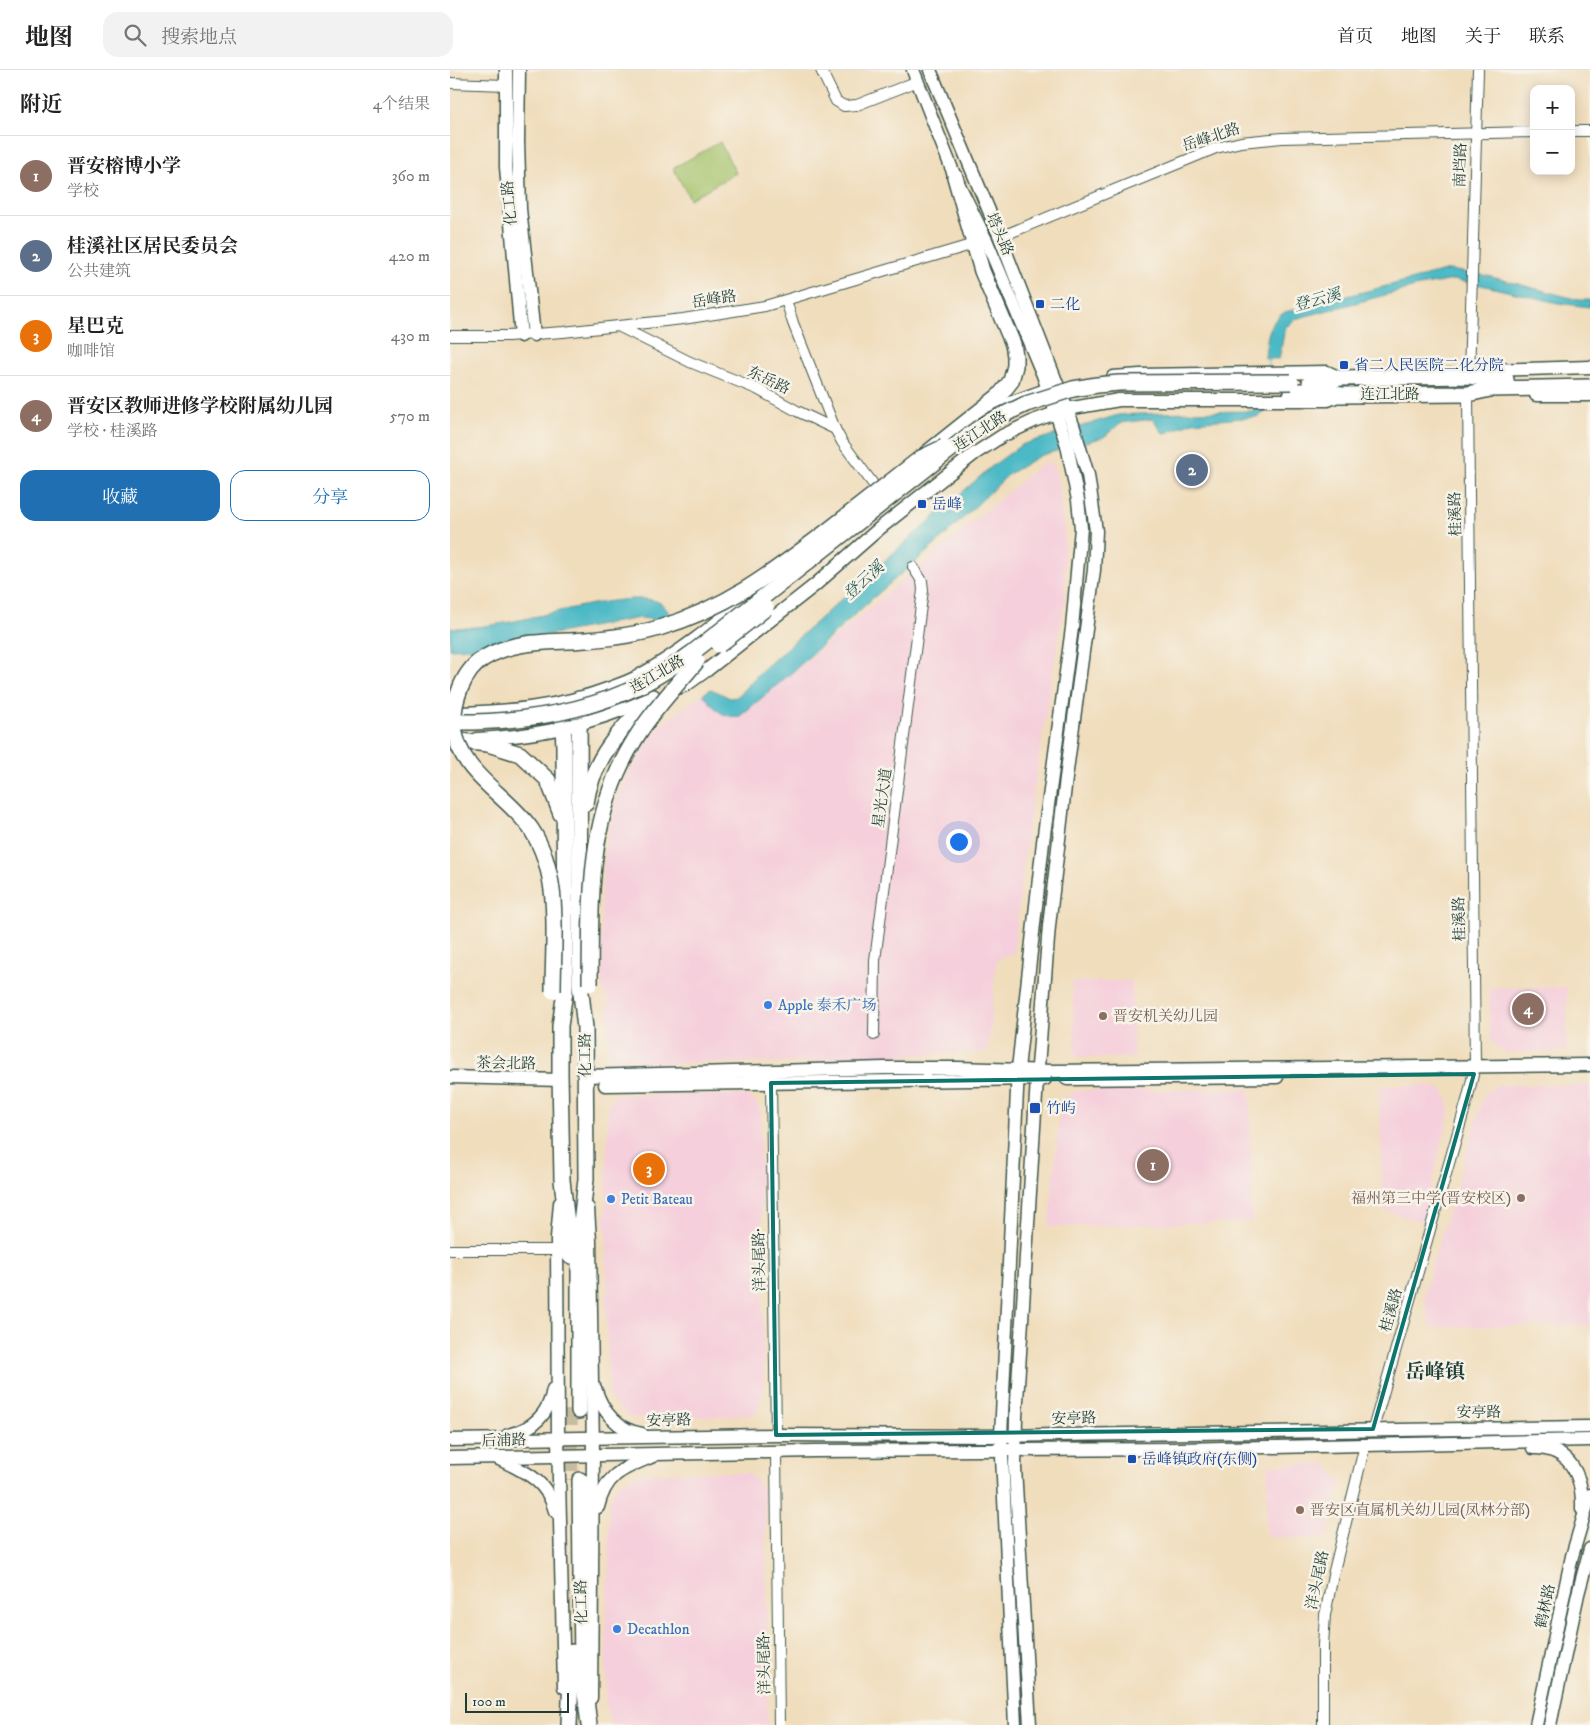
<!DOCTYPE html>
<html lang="zh">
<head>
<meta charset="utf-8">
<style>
  :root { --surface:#fff; --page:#f2f2f2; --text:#222; --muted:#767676; --line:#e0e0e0; --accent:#1f6fb2 }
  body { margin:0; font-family:"IM FELL DW Pica","Noto Serif SC",serif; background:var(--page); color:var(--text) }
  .controls { position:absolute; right:15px; top:15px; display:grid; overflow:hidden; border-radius:10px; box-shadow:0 2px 12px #0003 }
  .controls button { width:45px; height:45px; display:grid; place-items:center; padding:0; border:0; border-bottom:1px solid var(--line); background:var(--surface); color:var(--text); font:25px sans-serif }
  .scale { position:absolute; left:15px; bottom:12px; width:104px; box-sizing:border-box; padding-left:5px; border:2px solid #1f3d34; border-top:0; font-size:14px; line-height:18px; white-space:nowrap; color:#1f3d34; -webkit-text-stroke:4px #f7f3e8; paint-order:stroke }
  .you { position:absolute; left:508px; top:771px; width:18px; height:18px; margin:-12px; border:4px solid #fff; border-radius:50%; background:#1a73e8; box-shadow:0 0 0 8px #1a73e833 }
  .badge { display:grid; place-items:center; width:32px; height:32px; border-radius:50%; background:var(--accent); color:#fff; font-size:16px; font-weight:700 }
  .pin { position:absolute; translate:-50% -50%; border:2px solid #fff; box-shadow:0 1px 5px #0006 }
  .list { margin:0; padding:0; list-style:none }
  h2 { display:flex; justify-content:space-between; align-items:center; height:65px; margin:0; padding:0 20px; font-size:21px }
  h2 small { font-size:16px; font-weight:400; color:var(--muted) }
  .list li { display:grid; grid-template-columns:32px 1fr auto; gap:15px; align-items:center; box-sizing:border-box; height:80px; padding:0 20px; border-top:1px solid var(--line) }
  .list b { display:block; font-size:19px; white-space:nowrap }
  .list p { margin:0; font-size:16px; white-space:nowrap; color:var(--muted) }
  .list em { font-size:16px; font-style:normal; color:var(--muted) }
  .actions { display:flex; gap:10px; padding:15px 20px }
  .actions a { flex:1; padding:11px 0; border:1px solid var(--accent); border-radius:15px; text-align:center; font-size:18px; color:var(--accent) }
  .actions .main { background:var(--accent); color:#fff }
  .icon { flex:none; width:28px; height:28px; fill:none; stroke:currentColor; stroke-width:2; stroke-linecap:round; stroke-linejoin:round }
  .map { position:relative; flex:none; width:1140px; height:1655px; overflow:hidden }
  header { display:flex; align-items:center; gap:30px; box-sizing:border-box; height:70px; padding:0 25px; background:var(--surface); border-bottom:1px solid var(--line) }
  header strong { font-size:24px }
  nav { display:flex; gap:28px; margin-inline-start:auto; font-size:18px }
  .search { width:350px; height:45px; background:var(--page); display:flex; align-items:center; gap:12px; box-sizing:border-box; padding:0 18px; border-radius:15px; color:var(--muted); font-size:19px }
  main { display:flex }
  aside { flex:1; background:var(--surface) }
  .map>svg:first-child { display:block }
</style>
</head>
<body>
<header>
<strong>地图</strong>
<div class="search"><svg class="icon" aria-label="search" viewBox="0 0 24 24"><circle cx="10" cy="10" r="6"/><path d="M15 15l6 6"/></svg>搜索地点</div>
<nav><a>首页</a><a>地图</a><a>关于</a><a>联系</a></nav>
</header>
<main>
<aside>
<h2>附近<small>4个结果</small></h2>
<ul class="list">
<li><span class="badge" style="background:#8d6e63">1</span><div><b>晋安榕博小学</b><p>学校</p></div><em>360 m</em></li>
<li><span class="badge" style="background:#5c6f8a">2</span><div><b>桂溪社区居民委员会</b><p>公共建筑</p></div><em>420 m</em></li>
<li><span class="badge" style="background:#e8710a">3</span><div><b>星巴克</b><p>咖啡馆</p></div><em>430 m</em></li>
<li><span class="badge" style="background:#8d6e63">4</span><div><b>晋安区教师进修学校附属幼儿园</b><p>学校 · 桂溪路</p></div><em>570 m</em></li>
</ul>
<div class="actions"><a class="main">收藏</a><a>分享</a></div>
</aside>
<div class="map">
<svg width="1140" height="1655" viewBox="0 0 1140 1655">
  <rect width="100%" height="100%" fill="#f7f3e8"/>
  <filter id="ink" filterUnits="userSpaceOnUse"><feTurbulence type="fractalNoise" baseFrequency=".02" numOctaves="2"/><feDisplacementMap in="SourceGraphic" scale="10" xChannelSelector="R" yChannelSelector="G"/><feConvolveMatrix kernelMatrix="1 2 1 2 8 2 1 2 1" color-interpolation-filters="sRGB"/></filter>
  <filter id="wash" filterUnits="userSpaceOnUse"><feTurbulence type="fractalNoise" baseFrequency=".0096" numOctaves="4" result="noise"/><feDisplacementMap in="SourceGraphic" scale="20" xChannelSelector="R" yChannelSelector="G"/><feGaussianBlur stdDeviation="1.12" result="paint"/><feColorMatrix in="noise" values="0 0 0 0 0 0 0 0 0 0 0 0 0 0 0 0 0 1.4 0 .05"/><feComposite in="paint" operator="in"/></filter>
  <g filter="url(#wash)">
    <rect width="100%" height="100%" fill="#f0ddbc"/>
    <!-- built -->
    <g fill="#f5cfdb">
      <polygon points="593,393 603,393 609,415 614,463 615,527 582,731 572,806 564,883 552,886 546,892 538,982 384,988 359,992 175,994 163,992 159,983 158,928 152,919 151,829 155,778 161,747 168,727 178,704 198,670 213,653 253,624 269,643 282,647 290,646"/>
      <polygon points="682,911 684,988 628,987 625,984 622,912"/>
      <polygon points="1039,917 1117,917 1117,981 1057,983 1044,975 1040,966"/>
      <polygon points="979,1015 987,1017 995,1023 999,1035 999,1043 973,1152 933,1140 929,1016"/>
      <polygon points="1050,1015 1140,1015 1140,1255 980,1257 974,1223 1033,1028 1039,1020"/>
      <polygon points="800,1019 802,1152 599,1157 610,1037 614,1028 626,1021"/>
      <polygon points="225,1024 295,1025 303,1029 310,1039 314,1319 309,1337 306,1343 302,1345 181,1348 171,1340 161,1329 159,1322 156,1224 160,1222 157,1218 157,1166 153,1145 156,1145 158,1034 162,1028 168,1025"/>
      <polygon points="876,1394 891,1412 876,1469 816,1467 818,1395"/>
      <polygon points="262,1402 298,1403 307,1411 315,1425 318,1655 161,1655 156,1638 156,1550 159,1493 159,1435 162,1423 170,1413 188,1404"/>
    </g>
    <!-- green -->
    <polygon fill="#a4c36a" stroke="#62804f" points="270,72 286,103 240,129 223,98"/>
    <!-- water -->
    <g fill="#4bb9c6" stroke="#357b7d">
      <path d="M999 200 1038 206 1129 230H1140V237L1108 233 1031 215 1004 210 969 216 845 249 835 258 829 289 815 288C817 269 817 253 835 242Z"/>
      <path d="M810 332 818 335C817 342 812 345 806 347L742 352 716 363 712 362 703 349 670 353 654 367 589 386 559 404 486 474 423 528 339 605 290 646C271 649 264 637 253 624L261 619 280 628 287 627 310 602 451 476 541 397 571 375 668 345 737 342 803 341 808 338Z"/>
      <path d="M184 529C204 529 212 529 221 547L204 552 200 549 189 548 27 578 0 579V558C63 559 122 532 184 529Z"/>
    </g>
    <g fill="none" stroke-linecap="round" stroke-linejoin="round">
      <!-- stream -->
      <polyline stroke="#4bb9c6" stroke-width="2" points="818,297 819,287"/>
    </g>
  </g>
  <g filter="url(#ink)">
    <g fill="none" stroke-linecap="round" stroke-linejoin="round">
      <!-- highway-tunnel -->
      <polyline stroke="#c6bda1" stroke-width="15" stroke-dasharray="15 8" stroke-linecap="butt" points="120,1340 121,1410"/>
      <defs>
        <g id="minor">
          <polyline points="371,0 386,31 394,36 407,35 468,11"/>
          <polyline points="0,13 56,15"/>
          <polyline points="1121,61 1140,61"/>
          <polyline points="550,167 766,78 791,72 832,68 1084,62"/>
          <polyline points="336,230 343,253 385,359"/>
          <polyline points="170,257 240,292 307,319 347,341 385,359 392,372 429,422"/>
          <polyline points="0,266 58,266 113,262 233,249 315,236 524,174"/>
          <polyline points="1019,306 1028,0"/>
          <polyline points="424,965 425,890 473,520 472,511 463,497"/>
          <polyline points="321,1013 326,1365"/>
          <polyline points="0,1180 107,1180"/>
          <polyline points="923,1359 1018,1027 1025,996 1018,324"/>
          <polyline points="326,1382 329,1655"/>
          <polyline points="873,1655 873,1575 875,1545 883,1505 915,1375"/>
        </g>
        <g id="major">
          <polyline points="56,0 56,97 71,266"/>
          <polyline points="69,0 68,71 70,139 84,265"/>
          <polyline points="463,0 505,107 537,172 593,305 617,375 628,430 631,458 622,558 593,772 568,999 551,1366 565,1655"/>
          <polyline points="480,0 550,167 623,355 638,405 646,461 644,500 616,708 599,856 587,1009 566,1347 565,1398 580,1655"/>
          <polyline points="1021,306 1040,300 1140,297"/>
          <polyline points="663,307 690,305 877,302 890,308"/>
          <polyline points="1086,325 1140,325"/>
          <polyline points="531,349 560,333 604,317"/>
          <polyline points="222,620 236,615 257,600 365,515 430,458 524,384 552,366 586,350 617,339 669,330 878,330 890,325"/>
          <path d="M0 643C56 642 107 638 160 618 168 615 177 612 185 608 233 582 274 547 316 513"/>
          <path d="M27 669C91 666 141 654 199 629"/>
          <polyline points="135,1006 434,998 507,998 602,1001 1140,995"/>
          <polyline points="0,1007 111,1010"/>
          <polyline points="617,1009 827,1007"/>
          <polyline points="155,1015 595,1009"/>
          <polyline points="110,1133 107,1168 108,1368 114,1617"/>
          <polyline points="138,1138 140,1171 143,1384 141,1628"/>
          <path d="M145 1318C152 1341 167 1360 192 1364"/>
          <path d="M58 1365C83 1359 99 1345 103 1319"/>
          <polyline points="0,1370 326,1365 551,1366 1140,1357"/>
          <path d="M1083 1378C1120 1377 1133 1406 1132 1439"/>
          <path d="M45 1387C73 1401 97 1409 105 1441"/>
          <polyline points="0,1388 365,1381 730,1379 1140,1370"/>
          <path d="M148 1437C156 1403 173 1399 203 1386"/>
          <polyline points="1086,1655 1122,1486 1140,1425"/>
          <polyline points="1100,1655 1128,1524 1140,1479"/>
        </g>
        <g id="highway">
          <polyline points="860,312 877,312 890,308 1019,306 1040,309 1056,309"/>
          <polyline points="841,321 877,321 890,325 1018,324 1040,319 1140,317"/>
          <polyline points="476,384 550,325 561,311 565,296 565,286 563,274 532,201 505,107"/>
          <polyline points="129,629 130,914 135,958 136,1109 129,1171 129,1341"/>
          <polyline points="112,634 114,677 115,921 110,956 110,1003 112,1110 119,1171 120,1186"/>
          <polyline points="0,670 38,674 70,684 98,710 111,744"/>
          <path d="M136 733C142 688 172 658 203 627"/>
          <polyline points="130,1410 132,1597 139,1655"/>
          <polyline points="119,1655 122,1582"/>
        </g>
      </defs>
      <!-- minor casing -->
      <use href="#minor" stroke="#3e5548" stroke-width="12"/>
      <!-- major casing -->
      <use href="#major" stroke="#3e5548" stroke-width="15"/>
      <!-- highway casing -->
      <use href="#highway" stroke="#3e5548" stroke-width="18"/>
      <!-- minor -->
      <use href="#minor" stroke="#fff" stroke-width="10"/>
      <!-- major -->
      <use href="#major" stroke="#fff" stroke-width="12"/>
      <!-- highway -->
      <use href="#highway" stroke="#fff" stroke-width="15"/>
      <defs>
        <g id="highway-bridge">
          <polyline points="269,575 316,538"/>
          <path d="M0 652C67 653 133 644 193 614 211 605 226 594 242 583L519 365 538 352 576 334 623 319 647 315 669 313 841 312"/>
          <path d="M140 914C141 826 137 743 187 666 204 639 227 615 247 591"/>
          <path d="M103 921C103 868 112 806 81 759 57 724 9 704 4 657 2 632 13 601 34 588 65 569 102 573 136 570 161 568 186 565 209 558 276 538 321 504 375 463 407 438 439 413 471 388L494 377"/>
        </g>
      </defs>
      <!-- highway-bridge casing -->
      <use href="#highway-bridge" stroke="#3e5548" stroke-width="18" stroke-linecap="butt"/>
      <!-- highway-bridge -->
      <use href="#highway-bridge" stroke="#fff" stroke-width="15"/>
    </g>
  </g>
  <!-- marked area -->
  <path fill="none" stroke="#0f766e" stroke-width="4" stroke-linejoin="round" d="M1024 1004 923 1359 326 1365 321 1013Z"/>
  <!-- markers -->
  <g fill="#1a4fb4" stroke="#f7f3e8" stroke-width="2">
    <rect x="585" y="229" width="10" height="10" rx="2.5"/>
    <rect x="889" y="290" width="10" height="10" rx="2.5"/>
    <rect x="467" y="429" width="10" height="10" rx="2.5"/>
    <rect x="579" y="1032" width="12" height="12" rx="2.5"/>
    <rect x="677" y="1384" width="10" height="10" rx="2.5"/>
  </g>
  <g fill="#3f7fe0" stroke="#f7f3e8" stroke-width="2">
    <circle cx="318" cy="935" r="5"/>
    <circle cx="161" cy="1129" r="5"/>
    <circle cx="167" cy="1559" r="5"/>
  </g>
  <g fill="#8d6e63" stroke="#f7f3e8" stroke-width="2">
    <circle cx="653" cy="946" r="5"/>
    <circle cx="1071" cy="1128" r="5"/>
    <circle cx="850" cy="1440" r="5"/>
  </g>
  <g text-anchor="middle" stroke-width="5" stroke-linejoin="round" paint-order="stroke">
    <!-- street labels -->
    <g font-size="15" fill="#1f3d34" stroke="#f7f3e8">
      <text transform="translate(761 67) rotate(-18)" y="5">岳峰北路</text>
      <text transform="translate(1010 95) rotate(-88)" y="5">南垱路</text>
      <text transform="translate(59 133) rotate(-95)" y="5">化工路</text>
      <text transform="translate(550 164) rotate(66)" y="5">塔头路</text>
      <text transform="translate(264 229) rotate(-9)" y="5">岳峰路</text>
      <text transform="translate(319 310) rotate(26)" y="5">东岳路</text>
      <text x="940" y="329">连江北路</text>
      <text transform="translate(530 361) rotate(-33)" y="5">连江北路</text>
      <text transform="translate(1005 444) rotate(-91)" y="5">桂溪路</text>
      <text transform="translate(207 604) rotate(-30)" y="5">连江北路</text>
      <text transform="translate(432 728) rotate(-82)" y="5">星光大道</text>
      <text transform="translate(1009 849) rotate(-91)" y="5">桂溪路</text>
      <text transform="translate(135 985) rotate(-90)" y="5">化工路</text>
      <text transform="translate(56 993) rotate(1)" y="5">茶会北路</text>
      <text transform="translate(309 1190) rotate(-91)" y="5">洋头尾路·</text>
      <text transform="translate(941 1240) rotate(-74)" y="5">桂溪路</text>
      <text x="1029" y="1347">安亭路</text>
      <text transform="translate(624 1348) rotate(-1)" y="5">安亭路</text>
      <text transform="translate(219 1350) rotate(-1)" y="5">安亭路</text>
      <text transform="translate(54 1370) rotate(-1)" y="5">后浦路</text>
      <text transform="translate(867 1510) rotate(-78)" y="5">洋头尾路</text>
      <text transform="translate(131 1532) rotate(-91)" y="5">化工路</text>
      <text transform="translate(1095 1536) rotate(-78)" y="5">鹤林路</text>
      <text transform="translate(314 1593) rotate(-91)" y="5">洋头尾路·</text>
    </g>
    <!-- transit labels -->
    <g font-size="15" fill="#164399" stroke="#f7f3e8" text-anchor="start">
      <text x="600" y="239">二化</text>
      <text x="904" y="300">省二人民医院二化分院</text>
      <text x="482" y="439">岳峰</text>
      <text x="596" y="1043">竹屿</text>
      <text x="692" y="1394">岳峰镇政府(东侧)</text>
    </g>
    <!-- shop labels -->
    <g font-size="15" fill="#366cbe" stroke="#f7f3e8" text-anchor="start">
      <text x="328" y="940">Apple 泰禾广场</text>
      <text x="171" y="1134">Petit Bateau</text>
      <text x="177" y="1564">Decathlon</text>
    </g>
    <!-- education labels -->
    <g font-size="15" fill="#785e54" stroke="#f7f3e8" text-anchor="start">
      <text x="663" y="951">晋安机关幼儿园</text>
      <text x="1061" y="1133" text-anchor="end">福州第三中学(晋安校区)</text>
      <text x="860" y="1445">晋安区直属机关幼儿园(凤林分部)</text>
    </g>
    <!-- water labels -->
    <g font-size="16" font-style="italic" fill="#2a5c58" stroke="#f7f3e8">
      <text transform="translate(867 229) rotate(-15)" y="6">登云溪</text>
      <text transform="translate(413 510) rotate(-42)" y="6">登云溪</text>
    </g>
    <!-- district labels -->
    <g font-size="20" font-weight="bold" fill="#1f3d34" stroke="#f7f3e8">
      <text x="985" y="1308">岳峰镇</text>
    </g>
  </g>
</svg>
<div class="controls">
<button>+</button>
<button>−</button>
</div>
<div class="scale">100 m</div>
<div class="you"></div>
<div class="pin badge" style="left:703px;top:1095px;background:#8d6e63">1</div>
<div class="pin badge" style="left:742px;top:400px;background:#5c6f8a">2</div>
<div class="pin badge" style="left:199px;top:1099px;background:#e8710a">3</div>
<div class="pin badge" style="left:1078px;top:939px;background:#8d6e63">4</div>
</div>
</main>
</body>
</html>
